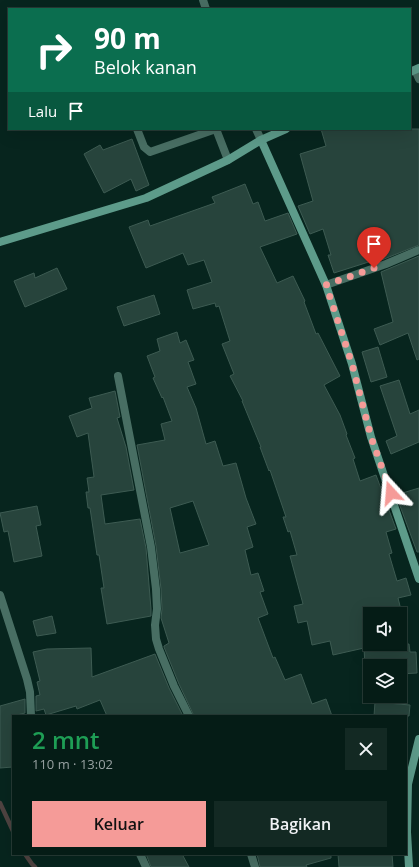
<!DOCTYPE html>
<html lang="id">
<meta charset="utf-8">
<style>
:root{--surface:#051c16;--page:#132923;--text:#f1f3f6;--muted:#97a1a1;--line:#263a35;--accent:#f59b98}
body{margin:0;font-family:"Open Sans",sans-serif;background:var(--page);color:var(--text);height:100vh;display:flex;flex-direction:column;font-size:15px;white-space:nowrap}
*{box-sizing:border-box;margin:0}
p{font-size:13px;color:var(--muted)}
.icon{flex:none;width:22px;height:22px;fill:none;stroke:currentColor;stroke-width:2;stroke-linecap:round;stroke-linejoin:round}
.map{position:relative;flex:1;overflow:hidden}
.details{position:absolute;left:12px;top:715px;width:395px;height:140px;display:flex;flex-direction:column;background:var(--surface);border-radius:0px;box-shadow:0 4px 16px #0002,0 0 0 1px var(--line)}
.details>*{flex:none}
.banner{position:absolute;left:8px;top:8px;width:403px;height:122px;border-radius:0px;box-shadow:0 4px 16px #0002,0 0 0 1px var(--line);background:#0b6e4f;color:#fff;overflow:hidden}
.tools{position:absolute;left:363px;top:607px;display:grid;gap:8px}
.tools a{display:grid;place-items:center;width:44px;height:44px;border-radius:0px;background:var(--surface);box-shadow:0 4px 16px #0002,0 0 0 1px var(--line);font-size:20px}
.pin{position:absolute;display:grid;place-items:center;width:34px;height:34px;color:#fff;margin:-41px -17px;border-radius:50% 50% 50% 0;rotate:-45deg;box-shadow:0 0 4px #0007}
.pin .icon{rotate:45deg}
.me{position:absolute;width:44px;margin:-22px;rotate:341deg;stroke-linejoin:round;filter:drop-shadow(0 0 3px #0008)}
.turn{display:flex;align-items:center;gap:14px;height:84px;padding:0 20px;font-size:18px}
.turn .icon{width:52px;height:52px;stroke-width:2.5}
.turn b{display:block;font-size:28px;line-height:34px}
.then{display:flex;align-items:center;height:38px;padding:0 20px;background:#0003;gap:8px;font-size:15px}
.round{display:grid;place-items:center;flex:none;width:42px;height:42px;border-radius:0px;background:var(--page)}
.summary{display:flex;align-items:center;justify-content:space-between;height:68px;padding:0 20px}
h1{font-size:24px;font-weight:600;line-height:30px;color:#1e9e55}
.button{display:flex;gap:8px;margin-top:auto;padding:8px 20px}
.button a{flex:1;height:46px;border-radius:0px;background:var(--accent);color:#111;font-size:16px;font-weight:600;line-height:46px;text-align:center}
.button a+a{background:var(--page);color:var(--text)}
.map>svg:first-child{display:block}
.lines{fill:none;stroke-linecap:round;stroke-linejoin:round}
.stream{stroke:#4f4341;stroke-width:4.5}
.building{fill:#27443c;stroke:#3d5b52;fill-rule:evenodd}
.lane{stroke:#486e63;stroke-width:8}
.street{stroke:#486e63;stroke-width:8}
.secondary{stroke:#5d9b8a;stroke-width:8}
.route{stroke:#f59b98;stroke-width:7;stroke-dasharray:0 12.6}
</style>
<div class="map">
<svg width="419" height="867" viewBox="0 0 419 867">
<rect width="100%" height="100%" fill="#07251e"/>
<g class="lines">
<g class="stream">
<path d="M0,803L13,831"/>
<path d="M25,854L32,864L35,867"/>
</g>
</g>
<g class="building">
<path d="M321,129H419V245L379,261L378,259L334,273L328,255H331L323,229L310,234L298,206L313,201L300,154L326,146Z"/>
<path d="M132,139L149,185L136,191L131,179L104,193L84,154L100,145L103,150Z"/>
<path d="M245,184L253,204L258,202L265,221L288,213L297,234L260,247L277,283L293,276L305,301L304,302L316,334L318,333L340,376L324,385L340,415L347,434L346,435L355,458L353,459L360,481L376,475L396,529L386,532L392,553L389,554L397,581L406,578L411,595L398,598L402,614H370V644H409L410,652H416L417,673L400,674V666H365L364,648L333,655L330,641L312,645L307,621L298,623L294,606L303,604L290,556L297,555L290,531L288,532L283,517H286L270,470L269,471L260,447H261L242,401H243L230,376L234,374L222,344L230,341L219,306L216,307L215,303L193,309L187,290L212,282L204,260L188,265L183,253L146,268L129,227L148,220L150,226L215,203L212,197Z"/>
<path d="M419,256V359L417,360L408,333L380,345L374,329L393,322L381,272Z"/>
<path d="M57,268L67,289L25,307L14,281L34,273L35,278Z"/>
<path d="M154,295L160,314L124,326L117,307Z"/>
<path d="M177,332L180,343L186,340L194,360L188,362L196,384L187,387L196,408L206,444L215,441L223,466L236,463L246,498L256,524L247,527L253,547L245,550L251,575L258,573L264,591L260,592L268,614L258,618L273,658L275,657L285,680L301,674L312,704L326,699L332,716H194L179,684L164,647V646L169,643L161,618L162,609L161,589L156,546L137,445L165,440L161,424L172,421L163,397L162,398L153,378L155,377L147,356L160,351L157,339ZM193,501L209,545L180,553L170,508Z"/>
<path d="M378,347L387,377L371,382L362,352Z"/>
<path d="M399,380L410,414L419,410V442L391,454L386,441L397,436L380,386Z"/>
<path d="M115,391L120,417L117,418L126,447L134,490L101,495L105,524L140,519L146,548L151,609V616L107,624L101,588H104L99,555H97L90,508H88L86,492H89L87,478L94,477L88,433L77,437L69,416L92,408L89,398Z"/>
<path d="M419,488V552H417L396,495Z"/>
<path d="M37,506L41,525L36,526L42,556L14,562L8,531L4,532L0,513Z"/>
<path d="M52,616L56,633L37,636L33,621Z"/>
<path d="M91,648L92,677L155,654L169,688L183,716H107L100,700L77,709L76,706L46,715L44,709L36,711V696L40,695L37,682L40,681L33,652L47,649Z"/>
<path d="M25,699V713L13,716V767L0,768V706Z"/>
<path d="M375,702L410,705L409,716H374Z"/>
<path d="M146,854H182L189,867H151Z"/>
<path d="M257,854H331V858L306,865L307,867H260Z"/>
<path d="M338,854H392L393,867H339Z"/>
</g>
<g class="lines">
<g class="lane">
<path d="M137,129L144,147L150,152L216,129"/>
<path d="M216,129L228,160"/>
</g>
<g class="street">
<path d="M203,0L206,9"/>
<path d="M415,70L419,79"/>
<path d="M256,129L261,140"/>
<path d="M326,285L386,264L419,250"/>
<path d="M118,376L151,547L156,589L157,609L155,625L156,639L159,649L174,686L189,716"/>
<path d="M0,595L27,679L30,692L31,716"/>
<path d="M140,854L146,867"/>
<path d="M251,854L255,867"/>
</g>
<g class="secondary">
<path d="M410,72L419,68"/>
<path d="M261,140L326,285L352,364L371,437L419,579"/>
<path d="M0,242L146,198L228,160L261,140L286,129"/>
<path d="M409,867L407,832L408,784L419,739"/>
</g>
</g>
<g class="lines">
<path class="route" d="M374,268L326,285L352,364L371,437L391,493"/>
</g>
</svg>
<div class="tools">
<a><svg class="icon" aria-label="sound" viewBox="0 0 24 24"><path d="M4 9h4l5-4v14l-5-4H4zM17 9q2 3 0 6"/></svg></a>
<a><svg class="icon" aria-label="layers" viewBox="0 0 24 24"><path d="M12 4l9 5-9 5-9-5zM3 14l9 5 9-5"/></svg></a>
</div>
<div class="pin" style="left:374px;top:268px;background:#d93025"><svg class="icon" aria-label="arrive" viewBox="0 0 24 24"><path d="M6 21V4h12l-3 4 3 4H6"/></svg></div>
<svg class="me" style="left:391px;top:493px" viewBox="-20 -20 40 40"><path d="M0-17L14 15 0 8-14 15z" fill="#f59b98" stroke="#fff" stroke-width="4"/></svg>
<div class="banner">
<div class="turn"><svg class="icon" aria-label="right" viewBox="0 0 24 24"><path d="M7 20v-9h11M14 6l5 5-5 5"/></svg><div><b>90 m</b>Belok kanan</div></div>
<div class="then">Lalu<svg class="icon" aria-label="arrive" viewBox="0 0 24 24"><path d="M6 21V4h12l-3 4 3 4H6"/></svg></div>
</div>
<section class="details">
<div class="summary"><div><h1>2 mnt</h1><p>110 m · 13:02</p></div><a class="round"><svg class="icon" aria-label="close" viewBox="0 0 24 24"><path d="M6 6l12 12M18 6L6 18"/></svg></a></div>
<div class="button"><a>Keluar</a><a>Bagikan</a></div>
</section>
</div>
